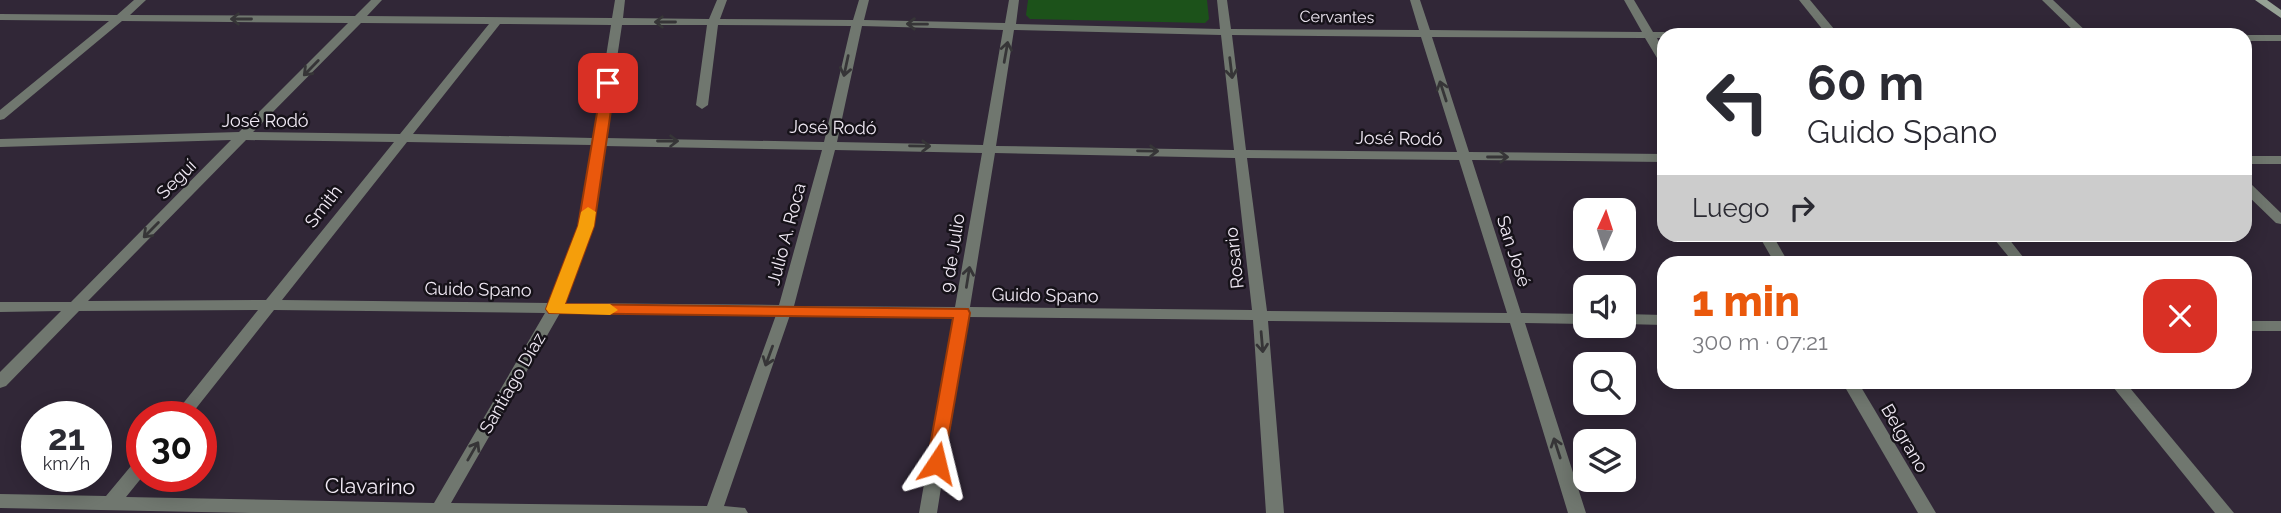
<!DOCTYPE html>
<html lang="es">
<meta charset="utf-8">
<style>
:root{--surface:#fff;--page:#f7f7f7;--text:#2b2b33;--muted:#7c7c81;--accent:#ea580c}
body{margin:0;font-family:Raleway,sans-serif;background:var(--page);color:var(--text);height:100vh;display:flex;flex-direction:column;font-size:26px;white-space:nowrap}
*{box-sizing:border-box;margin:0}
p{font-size:23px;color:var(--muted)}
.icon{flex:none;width:38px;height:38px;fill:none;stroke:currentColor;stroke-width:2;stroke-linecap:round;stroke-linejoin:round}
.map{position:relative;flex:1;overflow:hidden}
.side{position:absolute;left:1657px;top:256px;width:595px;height:133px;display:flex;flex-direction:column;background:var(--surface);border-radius:21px;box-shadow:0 4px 18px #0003}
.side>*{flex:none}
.banner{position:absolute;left:1657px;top:28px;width:595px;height:214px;border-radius:21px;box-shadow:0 4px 18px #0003;background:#fff;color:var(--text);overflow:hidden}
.needle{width:46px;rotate:3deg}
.tools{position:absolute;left:1573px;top:198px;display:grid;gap:14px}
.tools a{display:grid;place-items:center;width:63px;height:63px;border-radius:14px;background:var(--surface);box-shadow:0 4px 18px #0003;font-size:35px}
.speed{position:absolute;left:21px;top:401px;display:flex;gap:14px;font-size:35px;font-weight:700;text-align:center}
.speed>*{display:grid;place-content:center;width:91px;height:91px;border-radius:50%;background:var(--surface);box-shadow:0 4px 18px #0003;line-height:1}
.speed small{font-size:18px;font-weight:400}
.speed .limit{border:10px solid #d22;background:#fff;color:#111}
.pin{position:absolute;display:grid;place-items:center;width:60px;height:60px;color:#fff;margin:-30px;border-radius:14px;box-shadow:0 4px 10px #0006}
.me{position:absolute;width:77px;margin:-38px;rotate:10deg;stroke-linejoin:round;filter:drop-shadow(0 0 5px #0008)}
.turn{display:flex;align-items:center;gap:24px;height:147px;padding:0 35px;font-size:32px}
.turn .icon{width:91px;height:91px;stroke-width:2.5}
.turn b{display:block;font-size:49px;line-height:60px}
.then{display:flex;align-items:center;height:66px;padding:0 35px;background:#0003;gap:14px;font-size:26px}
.round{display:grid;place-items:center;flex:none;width:74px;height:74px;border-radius:21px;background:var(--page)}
.overview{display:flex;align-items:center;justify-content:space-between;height:119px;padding:0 35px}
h1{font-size:42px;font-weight:800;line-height:52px;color:var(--accent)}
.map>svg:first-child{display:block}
.green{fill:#1c521a}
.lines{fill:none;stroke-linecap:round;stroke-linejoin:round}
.street{fill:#70776f;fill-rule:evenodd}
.secondary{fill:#96a295;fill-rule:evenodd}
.oneway{stroke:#363537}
.route{fill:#ea580c;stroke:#983908;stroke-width:2}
.slow{fill:#f59e0b}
.labels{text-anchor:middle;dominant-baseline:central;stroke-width:5;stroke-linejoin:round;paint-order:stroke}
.far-street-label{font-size:16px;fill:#f0e9f4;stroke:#161219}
.street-label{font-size:18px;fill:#f0e9f4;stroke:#161219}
.near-street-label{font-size:21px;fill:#f0e9f4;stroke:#161219}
</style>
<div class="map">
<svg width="2281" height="513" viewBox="0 0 2281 513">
<rect width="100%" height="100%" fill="#312737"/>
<path class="green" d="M1028,0H1207L1209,19L1205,23L1030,19L1026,15Z"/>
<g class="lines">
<g class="street">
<path d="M134,0H146L130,15L355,16L371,0H382L367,16L612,18L615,0H625L623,18L709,19L717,0H727L720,19L853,20L859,0H869L864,20L1005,23L1009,0H1019L1016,24L1220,29L1217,0H1227L1231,29L1419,30L1410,0H1420L1430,30L1642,32L1624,0H1634L1653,32H1664L1670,35H1664V38H1657L1664,52V64L1660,63L1645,38L1432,37L1469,152L1664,154V162L1472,160L1521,313L1586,314V324L1525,323L1586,513H1568L1510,323L1268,321L1284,513H1266L1253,320L968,317L937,513H919L953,317L790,315L724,506L745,508L748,513H251L0,508V494L106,496L136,460L142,459L143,476L126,497L434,503L545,313L274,310L190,416H173L258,310L79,311L6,386L0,388V372L61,311L0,312V302H71L231,140L0,147V139L239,132L348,23L122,21L4,119L0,120V110L109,21L0,20V14L117,15ZM361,23L489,24L400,134L253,132ZM500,24L611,25L593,138L413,134ZM622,25H707L696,105L702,109L708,105L718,25L851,26L824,142L605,138ZM862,26L1003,30L983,145L837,142ZM1014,30L1221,35L1234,150L996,146ZM1232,35L1421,37L1457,152L1246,150ZM246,140L394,142L266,300L88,301ZM407,142L592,145L579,226L550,303L282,300ZM604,146L822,150L779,305L564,303L593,226ZM835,150L982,153L955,307L794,306ZM995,153L1235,158L1252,310L970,307ZM1247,158L1459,160L1507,313L1267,311ZM560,313L776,315L707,506L451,503Z"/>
<path d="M1799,0H1810L1839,35H1827Z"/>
<path d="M2042,0H2053L2090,35H2078Z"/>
<path d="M2244,35H2281V41H2245Z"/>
<rect x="2245" y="156" width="36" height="8"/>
<path d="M2245,182L2250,183L2281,213V224L2276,223L2245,193Z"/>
<path d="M1758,234H1772L1788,262H1774Z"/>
<path d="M1990,234H2005L2027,262H2013Z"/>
<path d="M1624,314L1664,315V325L1624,324Z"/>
<rect x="2245" y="321" width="36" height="10"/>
<path d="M1842,382H1858L1936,513H1918Z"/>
<path d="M2109,382H2125L2234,513H2215Z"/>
</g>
<path class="secondary" d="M2255,0H2267L2281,10V18Z"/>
</g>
<defs><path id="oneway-shaft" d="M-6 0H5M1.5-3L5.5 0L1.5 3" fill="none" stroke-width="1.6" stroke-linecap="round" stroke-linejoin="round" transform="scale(1.75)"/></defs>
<g class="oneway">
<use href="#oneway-shaft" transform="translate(241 19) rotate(180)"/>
<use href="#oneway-shaft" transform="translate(665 22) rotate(-180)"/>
<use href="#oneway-shaft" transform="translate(917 24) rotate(-179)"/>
<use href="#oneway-shaft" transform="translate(1006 52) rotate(-80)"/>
<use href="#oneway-shaft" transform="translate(846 66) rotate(102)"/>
<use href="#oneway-shaft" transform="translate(311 68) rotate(134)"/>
<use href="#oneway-shaft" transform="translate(1231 68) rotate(83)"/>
<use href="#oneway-shaft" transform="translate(1443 91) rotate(-108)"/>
<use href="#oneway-shaft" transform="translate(668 141)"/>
<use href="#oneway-shaft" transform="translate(920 146) rotate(1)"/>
<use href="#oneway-shaft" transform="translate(1148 151) rotate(1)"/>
<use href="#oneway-shaft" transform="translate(1498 157)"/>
<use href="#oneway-shaft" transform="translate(151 230) rotate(135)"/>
<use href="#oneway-shaft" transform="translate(968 277) rotate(-81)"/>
<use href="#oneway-shaft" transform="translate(1262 342) rotate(85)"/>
<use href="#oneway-shaft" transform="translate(769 356) rotate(110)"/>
<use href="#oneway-shaft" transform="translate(1557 448) rotate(-108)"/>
<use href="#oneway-shaft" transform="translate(473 451) rotate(-60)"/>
</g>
<path class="route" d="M608,79L615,83L594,226L565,304L968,309L970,313L943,468L937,470L930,468L927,463L953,318L549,313L546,309L578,226L602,83Z"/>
<path class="slow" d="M588,207L596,212L594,226L565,304H610L618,310L610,315L549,313L546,309L578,226L581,212Z"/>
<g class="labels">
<g class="far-street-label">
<text transform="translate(1337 17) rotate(1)">Cervantes</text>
</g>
<g class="street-label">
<text x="265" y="120">José Rodó</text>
<text transform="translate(833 127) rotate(1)">José Rodó</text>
<text transform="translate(1399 138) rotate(1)">José Rodó</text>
<text transform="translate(176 179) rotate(-45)">Seguí</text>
<text transform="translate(323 206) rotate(-52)">Smith</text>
<text transform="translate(786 234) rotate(-75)">Julio A. Roca</text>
<text transform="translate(1514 251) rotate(72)">San José</text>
<text transform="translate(952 253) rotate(-81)">9 de Julio</text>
<text transform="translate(1234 258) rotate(-96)">Rosario</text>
<text transform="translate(478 289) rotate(1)">Guido Spano</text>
<text transform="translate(1045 295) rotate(1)">Guido Spano</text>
<text transform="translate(512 383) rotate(-60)">Santiago Díaz</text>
<text transform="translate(1905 438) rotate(60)">Belgrano</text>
</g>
<g class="near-street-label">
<text transform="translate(370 486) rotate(1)">Clavarino</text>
</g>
</g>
</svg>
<div class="tools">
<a><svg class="needle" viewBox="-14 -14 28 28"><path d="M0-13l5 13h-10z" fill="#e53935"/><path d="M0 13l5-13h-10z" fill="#7c7c81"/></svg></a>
<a><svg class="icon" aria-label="sound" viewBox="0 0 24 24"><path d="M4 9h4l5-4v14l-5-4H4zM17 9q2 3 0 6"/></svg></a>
<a><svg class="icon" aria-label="search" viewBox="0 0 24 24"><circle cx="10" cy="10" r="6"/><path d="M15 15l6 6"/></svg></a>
<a><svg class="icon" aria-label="layers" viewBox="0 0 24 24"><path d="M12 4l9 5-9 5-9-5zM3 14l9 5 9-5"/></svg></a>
</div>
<div class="speed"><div>21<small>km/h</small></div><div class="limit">30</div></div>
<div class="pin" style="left:608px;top:83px;background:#d93025"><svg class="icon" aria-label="arrive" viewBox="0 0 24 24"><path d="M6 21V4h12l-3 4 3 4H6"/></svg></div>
<svg class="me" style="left:937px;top:463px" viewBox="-20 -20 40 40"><path d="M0-17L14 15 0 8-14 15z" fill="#ea580c" stroke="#fff" stroke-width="4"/></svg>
<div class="banner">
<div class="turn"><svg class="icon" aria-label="left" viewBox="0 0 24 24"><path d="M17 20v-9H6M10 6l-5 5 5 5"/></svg><div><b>60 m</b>Guido Spano</div></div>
<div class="then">Luego<svg class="icon" aria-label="right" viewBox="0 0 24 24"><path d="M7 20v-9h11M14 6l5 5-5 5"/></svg></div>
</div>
<section class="side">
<div class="overview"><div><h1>1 min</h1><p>300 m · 07:21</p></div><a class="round" style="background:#d93025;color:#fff"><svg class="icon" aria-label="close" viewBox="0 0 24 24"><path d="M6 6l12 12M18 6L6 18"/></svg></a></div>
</section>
</div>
